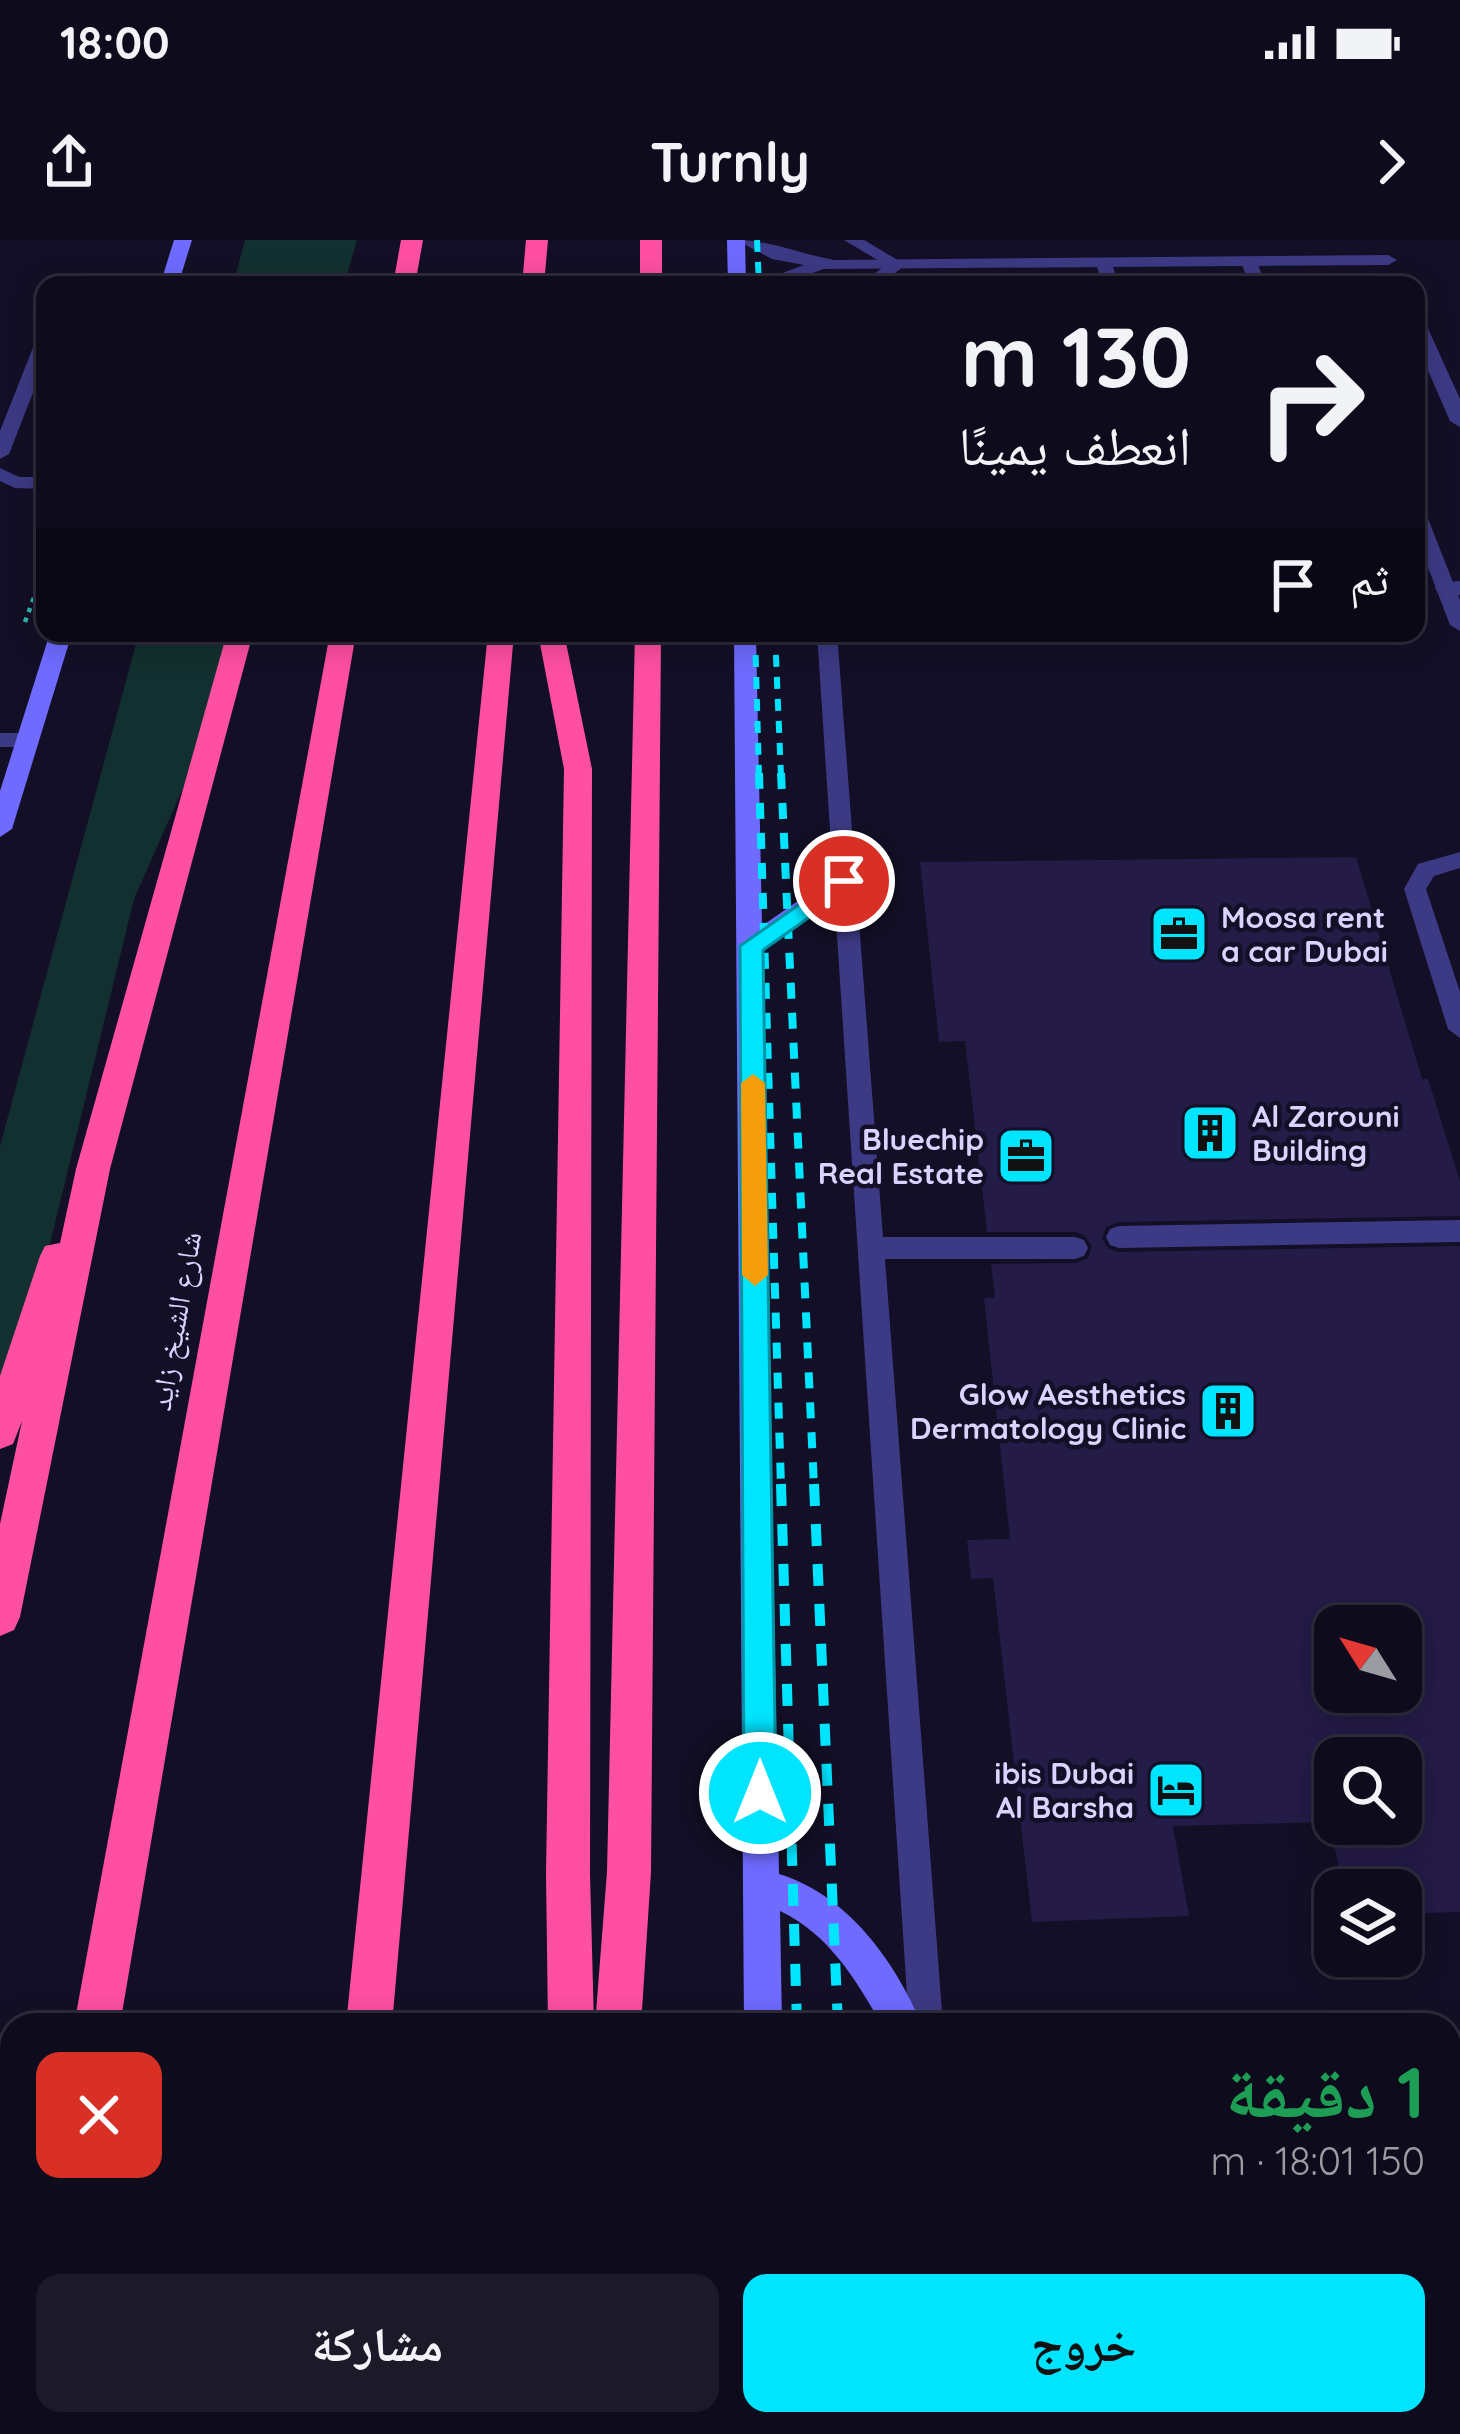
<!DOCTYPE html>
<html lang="ar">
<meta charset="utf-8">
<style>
:root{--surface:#0e0b1c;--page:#1c1929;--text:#f1f3f6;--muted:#9b9ba3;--line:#2e2b3b;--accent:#00e5ff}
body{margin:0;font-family:Quicksand,"Noto Naskh Arabic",sans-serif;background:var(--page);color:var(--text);direction:rtl;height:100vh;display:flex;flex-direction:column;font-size:45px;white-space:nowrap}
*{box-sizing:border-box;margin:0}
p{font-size:39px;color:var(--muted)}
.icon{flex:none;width:66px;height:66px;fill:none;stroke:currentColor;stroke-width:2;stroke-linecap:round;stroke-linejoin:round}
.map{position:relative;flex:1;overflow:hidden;direction:ltr}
.side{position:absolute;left:0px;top:1773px;width:1461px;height:423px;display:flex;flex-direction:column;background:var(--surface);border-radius:36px 36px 0 0;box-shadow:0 6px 30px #0003,0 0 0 3px var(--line);direction:rtl}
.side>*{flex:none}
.guide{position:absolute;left:36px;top:36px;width:1389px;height:366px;border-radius:24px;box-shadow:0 6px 30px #0003,0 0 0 3px var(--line);direction:rtl;background:#0e0b1c;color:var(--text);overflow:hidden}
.needle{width:78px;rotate:307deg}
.buttons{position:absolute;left:1314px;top:1365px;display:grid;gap:24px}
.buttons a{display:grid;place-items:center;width:108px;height:108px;border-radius:24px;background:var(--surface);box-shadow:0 6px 30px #0003,0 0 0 3px var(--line);font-size:60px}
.pin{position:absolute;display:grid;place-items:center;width:102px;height:102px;color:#fff;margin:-51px;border:6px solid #fff;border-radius:50%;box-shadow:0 3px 12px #0007}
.me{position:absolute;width:132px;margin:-66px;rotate:0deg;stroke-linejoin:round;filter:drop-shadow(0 0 9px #0008)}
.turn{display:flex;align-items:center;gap:42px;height:252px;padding:0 36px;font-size:54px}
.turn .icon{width:156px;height:156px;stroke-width:2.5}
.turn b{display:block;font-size:84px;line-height:102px}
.then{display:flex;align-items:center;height:114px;padding:0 36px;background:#0003;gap:24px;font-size:45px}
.round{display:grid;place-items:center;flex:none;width:126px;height:126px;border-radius:24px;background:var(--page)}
.headline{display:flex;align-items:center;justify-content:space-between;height:204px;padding:0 36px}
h1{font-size:72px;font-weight:700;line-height:90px;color:#1e9e55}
.action{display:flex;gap:24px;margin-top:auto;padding:24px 36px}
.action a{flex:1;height:138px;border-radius:24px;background:var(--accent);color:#111;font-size:48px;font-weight:700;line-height:138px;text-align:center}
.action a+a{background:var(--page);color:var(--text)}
.status{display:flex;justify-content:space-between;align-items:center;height:84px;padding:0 60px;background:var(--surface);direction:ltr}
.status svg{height:33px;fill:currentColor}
header{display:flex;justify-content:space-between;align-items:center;height:156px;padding:0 36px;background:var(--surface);font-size:54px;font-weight:700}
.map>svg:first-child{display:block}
.green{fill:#12302f}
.building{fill:#241b47;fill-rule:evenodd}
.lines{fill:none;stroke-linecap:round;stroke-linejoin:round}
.path{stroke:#2fb8b0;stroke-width:4.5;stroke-dasharray:4.5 6;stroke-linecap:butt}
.lane{fill:#3d3a85;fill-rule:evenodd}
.street{fill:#3d3a85;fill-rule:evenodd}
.secondary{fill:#6f6bff;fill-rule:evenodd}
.highway{fill:#ff4fa3;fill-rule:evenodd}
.rail-far2{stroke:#00e5ff;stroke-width:6;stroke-dasharray:12 10;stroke-linecap:butt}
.rail-far1{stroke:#00e5ff;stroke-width:8;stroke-dasharray:16 14;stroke-linecap:butt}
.rail{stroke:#00e5ff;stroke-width:10;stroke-dasharray:22 18;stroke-linecap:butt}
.route{fill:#00e5ff;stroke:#0095a6;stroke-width:3}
.slow{fill:#f59e0b}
.labels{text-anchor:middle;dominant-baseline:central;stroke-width:9;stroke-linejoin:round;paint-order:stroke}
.poi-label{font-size:30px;font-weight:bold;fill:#d9d4ff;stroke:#130f26;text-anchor:end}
.street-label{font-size:30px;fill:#d9d4ff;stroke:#130f26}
</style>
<div class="status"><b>18:00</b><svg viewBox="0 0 49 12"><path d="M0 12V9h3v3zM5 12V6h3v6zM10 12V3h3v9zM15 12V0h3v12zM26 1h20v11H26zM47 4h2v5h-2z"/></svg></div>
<header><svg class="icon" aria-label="forward" viewBox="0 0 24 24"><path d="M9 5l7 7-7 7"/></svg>Turnly<svg class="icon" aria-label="share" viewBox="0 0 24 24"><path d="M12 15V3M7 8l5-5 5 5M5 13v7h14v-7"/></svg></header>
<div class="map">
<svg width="1460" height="2194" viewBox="0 0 1460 2194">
<rect width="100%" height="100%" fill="#130f26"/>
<g class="green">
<path d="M245,0H357L344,45H233Z"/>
<path d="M139,393H235L198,514L134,659L0,1209V906Z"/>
</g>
<path class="building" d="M1356,617L1422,839H1428L1460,941V976L1119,982L1106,987L1102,999L1109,1009L1119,1012L1460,1006V1672L1401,1674V1650H1344L1329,1582L1173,1586L1189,1676L1032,1682L993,1338L971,1339L967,1300L1010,1299L984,1058H995L991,1024L1076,1023L1088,1018L1092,1006L1085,996L1075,992H987L965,801L939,802L920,622ZM1335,1386H1401V1452H1335ZM1335,1518H1401V1584H1335Z"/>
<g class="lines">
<path class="path" d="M25,382L45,327"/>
<g class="lane">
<path d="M844,0H864L906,25L878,45H859L886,25Z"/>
<path d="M1249,16L1257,21L1265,45H1249L1241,21Z"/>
<path d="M1104,19L1112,24L1119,45H1103L1096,24Z"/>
<path d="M45,95V122L9,214L0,219V191L36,100Z"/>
<path d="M0,228L19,237H45V249L15,248L0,241Z"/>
<path d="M1416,265L1425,271L1460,360V391L1450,385L1416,296Z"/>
<path d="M817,393H837L883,997H1075L1084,1000L1088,1008L1084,1016L1075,1019H885L943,1785H909Z"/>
<path d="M0,493H28L39,500L28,507H0Z"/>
<path d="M1460,612V628L1434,636L1426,649L1460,752V798L1448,789L1404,649L1418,624Z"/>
<path d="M1460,980V1002L1119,1008L1110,1005L1106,997L1110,989L1119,986Z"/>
<path d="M936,2184H974L975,2194H937Z"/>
</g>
<g class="street">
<path d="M736,0C769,0 801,14 834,20L1388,15L1397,20L1388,25L824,29L778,45H750L804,25L772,19Z"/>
<path d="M1416,76L1425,82L1460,159V187L1450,181L1416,103Z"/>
<path d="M1460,341V355L1438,353L1435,348L1438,343Z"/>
</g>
<g class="secondary">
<path d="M174,0H192L178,45H160Z"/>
<path d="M727,0H745L746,45H728Z"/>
<path d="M50,393H72L12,589L0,597V551Z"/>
<path d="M734,393H756L762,686L835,635L844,632L856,641L762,712L779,1634C848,1655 895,1721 922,1785H882C856,1740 829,1694 780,1671L782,1785H744Z"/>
<rect x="748" y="2184" width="42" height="10"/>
</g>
<g class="highway">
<path d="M401,0H423L415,45H393Z"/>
<path d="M526,0H548L544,45H522Z"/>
<rect x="640" y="0" width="22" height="45"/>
<path d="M227,393H253L110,929L20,1377L14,1390L0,1396V1284L22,1181L13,1204L0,1209V1136L40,1016L45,1006L60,1003L76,929Z"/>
<path d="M330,393H356L120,1785H74Z"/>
<path d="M488,393H514L392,1785H346Z"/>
<path d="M538,393H564L592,529L590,1634L594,1785H548L546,1634L564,529Z"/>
<path d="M635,393H661L651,1632L641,1785H595L607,1632Z"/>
<path d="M12,2165V2184H51L49,2194H0Z"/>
<path d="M306,2184H356L355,2194H305Z"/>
<rect x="557" y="2184" width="50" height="10"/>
</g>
<g class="rail-far2">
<path d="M757,0L759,45"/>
<path d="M755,393L759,536"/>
<path d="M775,393L781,536"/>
</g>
<g class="rail-far1">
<path d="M759,533L781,1247"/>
<path d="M781,533L814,1247"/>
</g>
<g class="rail">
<path d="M781,1244L797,1785"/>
<path d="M814,1244L838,1785"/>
<path d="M812,2184V2194"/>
<path d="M856,2184L857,2194"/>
</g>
</g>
<path class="route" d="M844,633L852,635V647L763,710L776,1553L771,1564L760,1569L749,1564L744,1553L740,706Z"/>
<path class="slow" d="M753,834L765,843L768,1035L755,1046L742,1035L741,843Z"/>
<defs>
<symbol id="office-square" viewBox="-11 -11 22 22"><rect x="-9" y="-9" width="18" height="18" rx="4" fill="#00e5ff" stroke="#130f26"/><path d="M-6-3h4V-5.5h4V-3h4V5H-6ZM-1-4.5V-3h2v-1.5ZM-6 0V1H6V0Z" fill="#111"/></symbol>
<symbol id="building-square" viewBox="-11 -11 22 22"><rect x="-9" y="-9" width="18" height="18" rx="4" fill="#00e5ff" stroke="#130f26"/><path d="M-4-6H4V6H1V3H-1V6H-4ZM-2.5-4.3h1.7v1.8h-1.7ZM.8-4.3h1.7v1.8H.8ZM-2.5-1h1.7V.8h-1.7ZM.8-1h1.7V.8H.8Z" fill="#111"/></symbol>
<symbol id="hotel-square" viewBox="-11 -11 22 22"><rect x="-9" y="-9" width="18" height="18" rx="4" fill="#00e5ff" stroke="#130f26"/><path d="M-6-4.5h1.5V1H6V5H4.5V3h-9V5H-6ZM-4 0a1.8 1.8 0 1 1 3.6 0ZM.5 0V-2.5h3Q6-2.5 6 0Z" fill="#111"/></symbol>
</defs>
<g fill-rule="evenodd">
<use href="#office-square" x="1146" y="661" width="66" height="66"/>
<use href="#building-square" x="1177" y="860" width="66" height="66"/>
<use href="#office-square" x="993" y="883" width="66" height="66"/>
<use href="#building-square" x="1195" y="1138" width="66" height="66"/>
<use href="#hotel-square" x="1143" y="1517" width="66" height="66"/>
</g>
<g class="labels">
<g class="poi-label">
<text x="1221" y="677" text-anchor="start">Moosa rent<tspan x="1221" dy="34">a car Dubai</tspan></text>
<text x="1252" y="876" text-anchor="start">Al Zarouni<tspan x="1252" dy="34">Building</tspan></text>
<text x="984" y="899">Bluechip<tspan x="984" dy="34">Real Estate</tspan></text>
<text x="1186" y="1154">Glow Aesthetics<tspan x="1186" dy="34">Dermatology Clinic</tspan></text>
<text x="1134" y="1533">ibis Dubai<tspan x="1134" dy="34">Al Barsha</tspan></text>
</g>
<g class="street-label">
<text transform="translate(175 1081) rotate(-80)">شارع الشيخ زايد</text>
</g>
</g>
</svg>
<div class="buttons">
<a><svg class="needle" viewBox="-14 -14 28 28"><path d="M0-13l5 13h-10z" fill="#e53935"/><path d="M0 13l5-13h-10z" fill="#9b9ba3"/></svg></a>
<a><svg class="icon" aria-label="search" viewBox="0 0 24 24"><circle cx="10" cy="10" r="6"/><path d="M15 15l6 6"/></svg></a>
<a><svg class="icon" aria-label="layers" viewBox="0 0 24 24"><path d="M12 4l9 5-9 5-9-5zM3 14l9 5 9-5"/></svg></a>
</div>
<div class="pin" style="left:844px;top:641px;background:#d93025"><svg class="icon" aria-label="arrive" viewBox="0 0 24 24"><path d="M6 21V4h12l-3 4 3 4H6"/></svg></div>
<svg class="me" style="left:760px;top:1553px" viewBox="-20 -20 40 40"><circle r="17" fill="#00e5ff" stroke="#fff" stroke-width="3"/><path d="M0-11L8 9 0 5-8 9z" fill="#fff"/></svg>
<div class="guide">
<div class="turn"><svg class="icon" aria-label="right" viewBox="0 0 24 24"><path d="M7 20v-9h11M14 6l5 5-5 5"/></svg><div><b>130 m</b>انعطف يمينًا</div></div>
<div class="then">ثم<svg class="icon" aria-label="arrive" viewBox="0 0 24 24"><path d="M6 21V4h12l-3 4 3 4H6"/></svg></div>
</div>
<section class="side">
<div class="headline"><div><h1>1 دقيقة</h1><p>150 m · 18:01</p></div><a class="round" style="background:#d93025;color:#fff"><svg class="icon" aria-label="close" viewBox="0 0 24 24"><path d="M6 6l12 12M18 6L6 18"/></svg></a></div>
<div class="action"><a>خروج</a><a>مشاركة</a></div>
</section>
</div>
